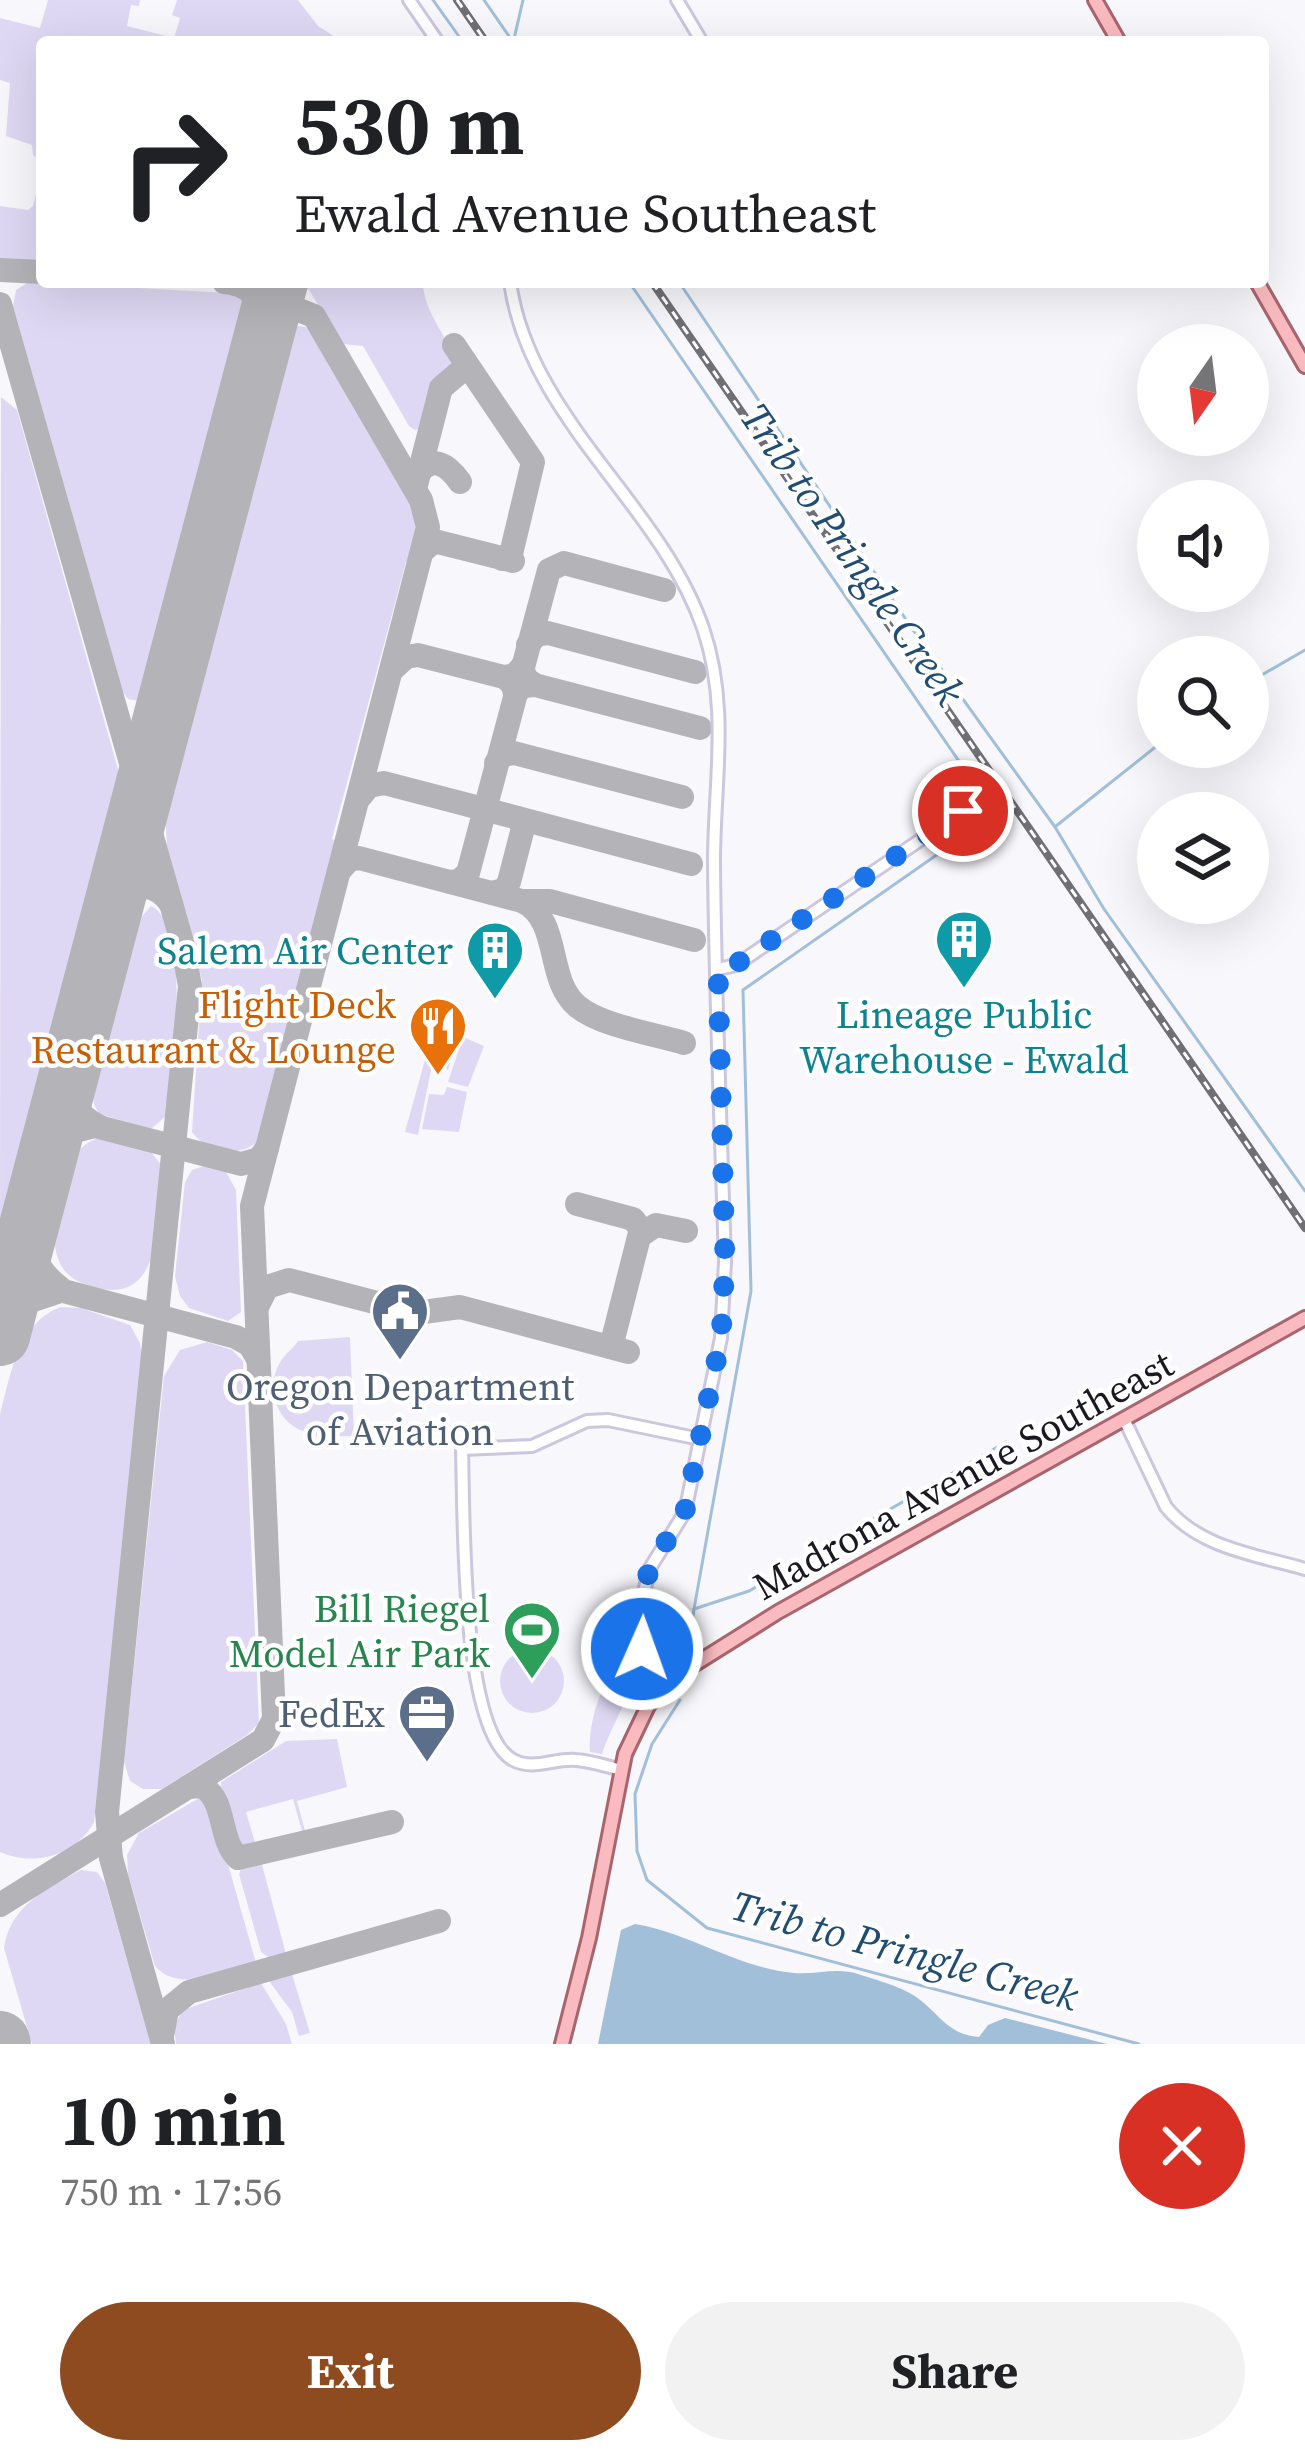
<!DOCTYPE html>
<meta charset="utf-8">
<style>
:root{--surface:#fff;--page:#f2f2f2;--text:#202124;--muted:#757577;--accent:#8f4b20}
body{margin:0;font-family:"Source Serif 4",serif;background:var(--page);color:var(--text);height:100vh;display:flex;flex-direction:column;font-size:45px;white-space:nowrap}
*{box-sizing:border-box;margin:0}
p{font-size:39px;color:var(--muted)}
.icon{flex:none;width:66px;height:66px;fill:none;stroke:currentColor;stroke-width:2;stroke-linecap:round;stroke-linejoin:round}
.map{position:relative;height:2044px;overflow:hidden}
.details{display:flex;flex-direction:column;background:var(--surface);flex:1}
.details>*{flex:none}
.hud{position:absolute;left:36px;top:36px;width:1233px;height:252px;border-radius:12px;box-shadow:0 12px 48px #0002;background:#fff;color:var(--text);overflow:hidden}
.needle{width:78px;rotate:194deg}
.fabs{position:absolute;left:1137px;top:324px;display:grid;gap:24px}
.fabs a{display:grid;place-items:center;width:132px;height:132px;border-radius:50%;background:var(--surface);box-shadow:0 12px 48px #0002;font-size:60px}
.pin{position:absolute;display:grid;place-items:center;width:102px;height:102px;color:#fff;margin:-51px;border:6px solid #fff;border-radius:50%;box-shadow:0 3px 12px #0007}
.me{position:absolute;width:132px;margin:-66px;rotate:2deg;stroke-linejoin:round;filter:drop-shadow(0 0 9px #0008)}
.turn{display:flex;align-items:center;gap:42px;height:252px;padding:0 60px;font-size:54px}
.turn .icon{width:156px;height:156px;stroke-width:2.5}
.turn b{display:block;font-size:84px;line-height:102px}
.round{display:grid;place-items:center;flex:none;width:126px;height:126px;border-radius:63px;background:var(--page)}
.overview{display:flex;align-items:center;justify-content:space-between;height:204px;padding:0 60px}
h1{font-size:72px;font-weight:700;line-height:90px}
.primary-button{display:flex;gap:24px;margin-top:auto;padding:24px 60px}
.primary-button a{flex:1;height:138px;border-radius:72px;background:var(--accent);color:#fff;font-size:48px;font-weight:700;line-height:138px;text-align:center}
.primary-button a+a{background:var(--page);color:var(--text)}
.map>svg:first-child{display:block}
.green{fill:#dfd8f4}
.water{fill:#a2bfda}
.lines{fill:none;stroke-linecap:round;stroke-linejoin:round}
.stream{stroke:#a2bfda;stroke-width:3}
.taxiway{stroke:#b4b3b8;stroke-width:24}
.runway{stroke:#b4b3b8;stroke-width:60}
.minor-casing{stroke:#ccc6de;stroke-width:16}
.major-casing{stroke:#a9656d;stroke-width:18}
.minor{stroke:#fff;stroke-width:10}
.major{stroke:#fabbc0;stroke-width:12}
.rail-casing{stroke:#706f75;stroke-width:8}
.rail{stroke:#fff;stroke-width:3;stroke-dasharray:9;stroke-linecap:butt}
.route{stroke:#1a73e8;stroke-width:21;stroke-dasharray:0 37.8}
.labels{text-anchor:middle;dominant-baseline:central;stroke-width:9;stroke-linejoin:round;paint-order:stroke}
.culture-label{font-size:39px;fill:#0d838f;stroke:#fff;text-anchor:end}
.food-label{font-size:39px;fill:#c56008;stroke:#fff;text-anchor:end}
.service-label{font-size:39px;fill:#4e5e75;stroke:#fff}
.street-label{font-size:39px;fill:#1a1820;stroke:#fff}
.leisure-label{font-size:39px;fill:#27864d;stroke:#fff;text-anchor:end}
.water-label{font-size:42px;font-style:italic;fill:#224d73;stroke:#fff}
</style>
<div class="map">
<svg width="1305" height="2044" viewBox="0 0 1305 2044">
<rect width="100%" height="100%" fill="#f8f7fc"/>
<g class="green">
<path d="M48,0H140L139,6L131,5L127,26L174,38L180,18L172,15L177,0H298L318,26L343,42H42V163L33,155L32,145L6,136L10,83L0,80V18L40,28Z"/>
<path d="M42,170V263L0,260V206L28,210L33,206Z"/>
<path d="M29,282L228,293L243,299L247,308L149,693L139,701L128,699L123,692L13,306L16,290Z"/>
<path d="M279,282H423C423,312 448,336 457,364L437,385L423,428L415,430L409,426L363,346L343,344L309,290Z"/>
<path d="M298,326L306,327L313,334L410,501L418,521L411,562H406L332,839L337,841L257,1142C238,1159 205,1151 192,1132L202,980L167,846L164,792L284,338Z"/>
<path d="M1,397L17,410L121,780V798L13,1206L0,1224Z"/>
<path d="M151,906C193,926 172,1075 167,1115L151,1129L99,1114L94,1104L90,1073L128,932Z"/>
<path d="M463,1037L484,1046L468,1087L448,1082Z"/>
<path d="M426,1056L450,1063L448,1070L438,1061L432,1065L418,1135L405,1132Z"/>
<path d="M447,1087L467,1092L459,1132L422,1129L429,1094L444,1095Z"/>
<path d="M100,1138L151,1152L162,1166C160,1206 165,1301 102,1289C87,1286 71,1281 62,1267C42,1234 58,1146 100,1138Z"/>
<path d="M204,1166L226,1172L236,1190L241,1312L228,1321L189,1308L180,1296L175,1276L185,1182L192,1170Z"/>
<path d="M61,1307L81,1308L130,1325L140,1343L142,1360L94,1822C76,1856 34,1867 0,1852V1415C10,1377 18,1322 61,1307Z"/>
<path d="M350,1337L354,1436L305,1437V1432C278,1423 265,1391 279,1364C284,1354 294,1348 298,1341Z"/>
<path d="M207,1342L232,1350L243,1361L259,1723L247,1735L162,1789H143L130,1781L124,1762L164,1376L180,1350Z"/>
<circle cx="532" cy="1681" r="32"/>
<path d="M622,1660L631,1665C633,1697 612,1723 602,1754L590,1752C588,1723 601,1681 622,1660Z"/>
<path d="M337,1739L347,1787L297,1801L306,1834L303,1835L293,1799L246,1812L257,1849L237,1850L221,1797V1782L286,1741Z"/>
<path d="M201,1797L211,1804L256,1963C225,1971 179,1994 155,1966L128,1874L127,1855L139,1833Z"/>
<path d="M261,1861L286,1954L271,1959L261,1952L239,1874L243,1865Z"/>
<path d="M81,1870L97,1872L105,1883L151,2044H32L4,1948C10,1906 46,1889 81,1870Z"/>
<path d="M292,1974L310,2033L299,2036L292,2012L269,1981Z"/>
<path d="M261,1983L286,2024L292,2044H176L174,2026L183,2010Z"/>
</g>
<path class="water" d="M635,1924C690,1933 738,1968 794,1973C815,1975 837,1967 858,1974C876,1980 904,1987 919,1999C940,2015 949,2035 979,2037L988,2025L1005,2018L1107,2044H598L621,1930Z"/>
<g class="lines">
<g class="stream">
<path d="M433,0L463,42"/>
<path d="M484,0L513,42"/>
<path d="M514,39L523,0"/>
<path d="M629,282L985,799L983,818L971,831L743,990L751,1291L694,1609"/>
<path d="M679,282L911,627L1055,827L1104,909L1305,1191"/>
<path d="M1248,683L1305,650"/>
<path d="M1056,826L1158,745"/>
<path d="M691,1630L694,1609L749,1591L1006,1442"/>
<path d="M680,1700L652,1744L635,1794L637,1851L647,1880L707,1928L1139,2044"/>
</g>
<g class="taxiway">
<path d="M0,270L42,272"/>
<path d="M0,304L182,942L190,986L107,1812L111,1858L163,2044"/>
<path d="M454,345L533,462L511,554L502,559"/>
<path d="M417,476C431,453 448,465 460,482"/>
<path d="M415,489L441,388L461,371L472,372"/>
<path d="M425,549L434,541L513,561"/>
<path d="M528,645L536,635L548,633L695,672"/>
<path d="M393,669L406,657L418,655L515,680"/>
<path d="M535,685L526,679L522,667L515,675L505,677L513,685L515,694L523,686L535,685L700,728"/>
<path d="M496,763L503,755L514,753L682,797"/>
<path d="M360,797L369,786L384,783L518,818L523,828L509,882L504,890L492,893"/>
<path d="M518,818L691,864"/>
<path d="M341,869L349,860L359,858L522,901H550L694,940"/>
<path d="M450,882L459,881L468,873L549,570L564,563L664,590"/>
<path d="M522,901C562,920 545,979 577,1006C600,1026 655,1034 684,1043"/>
<path d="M111,914C124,886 151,875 171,904"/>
<path d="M70,1069C68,1097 74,1115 100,1127"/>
<path d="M47,1159L64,1134L95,1126L241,1164L259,1159L267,1148"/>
<path d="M577,1204L633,1219L641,1229L611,1347"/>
<path d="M33,1212C30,1244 31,1266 59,1287"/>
<path d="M641,1235L656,1225L686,1231"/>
<path d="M0,1257L17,1243L29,1220"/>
<path d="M0,1274L236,1337L250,1345L258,1359"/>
<path d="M257,1307L267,1287L289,1280L416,1313L460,1307L628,1352"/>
<path d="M0,1336L24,1303L57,1292"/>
<path d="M188,1787L202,1786C227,1801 218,1839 238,1858L392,1822"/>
<path d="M0,1905L263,1740L274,1719L252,1206L428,527L421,500L314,316L291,307L268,321C259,298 250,284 224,282"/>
<path d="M162,2036L167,2010L189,1992L439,1921"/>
</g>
<g class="runway">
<path d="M0,1336L278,282"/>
<path d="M0,2041L1,2044"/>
</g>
<defs>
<g id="minor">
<path d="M409,0L438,42"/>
<path d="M677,0L702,42"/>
<path d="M510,282C529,419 660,503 703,628C730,707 714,782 714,862C715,995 721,1129 725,1262L721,1338L685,1512L650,1568L644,1592L651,1633L682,1670"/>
<path d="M718,969L736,965L963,811"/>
<path d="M1124,1419L1166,1507C1199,1548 1257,1555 1305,1569"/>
<path d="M638,1612L648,1706"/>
<path d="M621,1770C606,1766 591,1761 576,1760C554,1758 534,1771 513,1760C460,1731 464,1509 462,1449L532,1446L587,1421L608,1420L700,1439"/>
</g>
<g id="major">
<path d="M1095,0L1119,42"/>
<path d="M1257,282L1305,366"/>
<path d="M562,2044L589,1938L625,1754L648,1706L668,1681L778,1612L1305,1318"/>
</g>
</defs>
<use href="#minor" class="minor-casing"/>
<use href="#major" class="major-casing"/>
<use href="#minor" class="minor"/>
<use href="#major" class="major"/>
<defs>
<g id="rail">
<path d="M457,0L486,42"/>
<path d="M652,282L1305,1228"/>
</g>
</defs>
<use href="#rail" class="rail-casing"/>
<use href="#rail" class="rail"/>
</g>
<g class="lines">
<path class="route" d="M642,1649L640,1600L650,1568L685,1511L721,1338L725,1262L718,969L736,964L963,811"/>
</g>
<defs>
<symbol id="building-pin" viewBox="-11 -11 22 30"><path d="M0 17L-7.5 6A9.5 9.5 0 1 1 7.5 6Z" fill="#0f9aa8" stroke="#fff"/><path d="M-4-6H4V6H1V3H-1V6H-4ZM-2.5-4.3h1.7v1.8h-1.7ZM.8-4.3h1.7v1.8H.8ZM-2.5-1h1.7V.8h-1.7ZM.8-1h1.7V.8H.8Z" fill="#fff"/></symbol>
<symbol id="restaurant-pin" viewBox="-11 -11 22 30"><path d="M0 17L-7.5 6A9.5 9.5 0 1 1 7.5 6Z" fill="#e8710a" stroke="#fff"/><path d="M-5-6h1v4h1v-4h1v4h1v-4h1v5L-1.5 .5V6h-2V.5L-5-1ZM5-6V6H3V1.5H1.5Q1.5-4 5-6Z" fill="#fff"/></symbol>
<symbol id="civic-pin" viewBox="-11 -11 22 30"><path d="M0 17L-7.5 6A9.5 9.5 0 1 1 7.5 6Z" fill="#5c6f8a" stroke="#fff"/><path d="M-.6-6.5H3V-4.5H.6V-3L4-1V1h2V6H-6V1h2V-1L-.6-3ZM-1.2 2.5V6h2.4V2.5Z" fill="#fff"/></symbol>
<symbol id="stadium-pin" viewBox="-11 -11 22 30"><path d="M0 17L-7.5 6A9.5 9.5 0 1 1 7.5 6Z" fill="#2e9e5b" stroke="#fff"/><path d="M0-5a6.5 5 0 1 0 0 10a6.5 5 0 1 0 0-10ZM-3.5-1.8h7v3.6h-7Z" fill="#fff"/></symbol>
<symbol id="office-pin" viewBox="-11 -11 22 30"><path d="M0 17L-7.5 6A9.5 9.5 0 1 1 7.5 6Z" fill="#5c6f8a" stroke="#fff"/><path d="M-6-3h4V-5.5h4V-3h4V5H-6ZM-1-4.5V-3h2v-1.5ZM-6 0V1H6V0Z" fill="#fff"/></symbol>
</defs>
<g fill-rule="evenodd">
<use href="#building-pin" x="931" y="906" width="66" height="90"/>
<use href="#building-pin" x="462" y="917" width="66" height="90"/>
<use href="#restaurant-pin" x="405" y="993" width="66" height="90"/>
<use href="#civic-pin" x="367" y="1278" width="66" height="90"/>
<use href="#stadium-pin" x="499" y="1597" width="66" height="90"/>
<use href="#office-pin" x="394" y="1680" width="66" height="90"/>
</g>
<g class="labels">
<g class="culture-label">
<text x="453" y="950">Salem Air Center</text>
<text x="964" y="1014" text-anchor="middle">Lineage Public<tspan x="964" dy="45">Warehouse - Ewald</tspan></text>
</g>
<g class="food-label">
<text x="396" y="1004">Flight Deck<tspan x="396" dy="45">Restaurant &amp; Lounge</tspan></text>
</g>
<g class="service-label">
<text x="400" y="1386">Oregon Department<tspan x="400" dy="45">of Aviation</tspan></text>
<text x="385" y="1713" text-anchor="end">FedEx</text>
</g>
<g class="street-label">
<text transform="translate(963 1475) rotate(-29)">Madrona Avenue Southeast</text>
</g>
<g class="leisure-label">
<text x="490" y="1608">Bill Riegel<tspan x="490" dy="45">Model Air Park</tspan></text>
</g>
<g class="water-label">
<text transform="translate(853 554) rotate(55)">Trib to Pringle Creek</text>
<text transform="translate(905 1950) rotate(15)">Trib to Pringle Creek</text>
</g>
</g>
</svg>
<div class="fabs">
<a><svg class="needle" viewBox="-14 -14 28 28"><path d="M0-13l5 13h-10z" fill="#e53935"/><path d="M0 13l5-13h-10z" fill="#757577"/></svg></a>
<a><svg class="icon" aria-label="sound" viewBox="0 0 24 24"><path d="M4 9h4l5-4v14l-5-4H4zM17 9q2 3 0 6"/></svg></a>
<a><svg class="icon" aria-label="search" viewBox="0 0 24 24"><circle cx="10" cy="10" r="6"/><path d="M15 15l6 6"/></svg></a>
<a><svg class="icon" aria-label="layers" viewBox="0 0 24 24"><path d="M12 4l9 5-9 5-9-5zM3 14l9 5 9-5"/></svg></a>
</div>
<div class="pin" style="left:963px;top:811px;background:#d93025"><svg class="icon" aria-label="arrive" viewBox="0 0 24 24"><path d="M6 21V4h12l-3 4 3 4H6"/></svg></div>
<svg class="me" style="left:642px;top:1649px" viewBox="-20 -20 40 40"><circle r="17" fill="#1a73e8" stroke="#fff" stroke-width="3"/><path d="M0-11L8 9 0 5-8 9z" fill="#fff"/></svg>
<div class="hud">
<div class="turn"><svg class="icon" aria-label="right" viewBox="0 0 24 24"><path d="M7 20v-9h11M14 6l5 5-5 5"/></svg><div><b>530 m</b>Ewald Avenue Southeast</div></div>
</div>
</div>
<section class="details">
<div class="overview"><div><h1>10 min</h1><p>750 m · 17:56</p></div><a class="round" style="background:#d93025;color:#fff"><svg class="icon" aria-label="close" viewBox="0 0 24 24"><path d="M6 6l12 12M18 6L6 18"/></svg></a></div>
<div class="primary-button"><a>Exit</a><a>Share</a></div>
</section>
